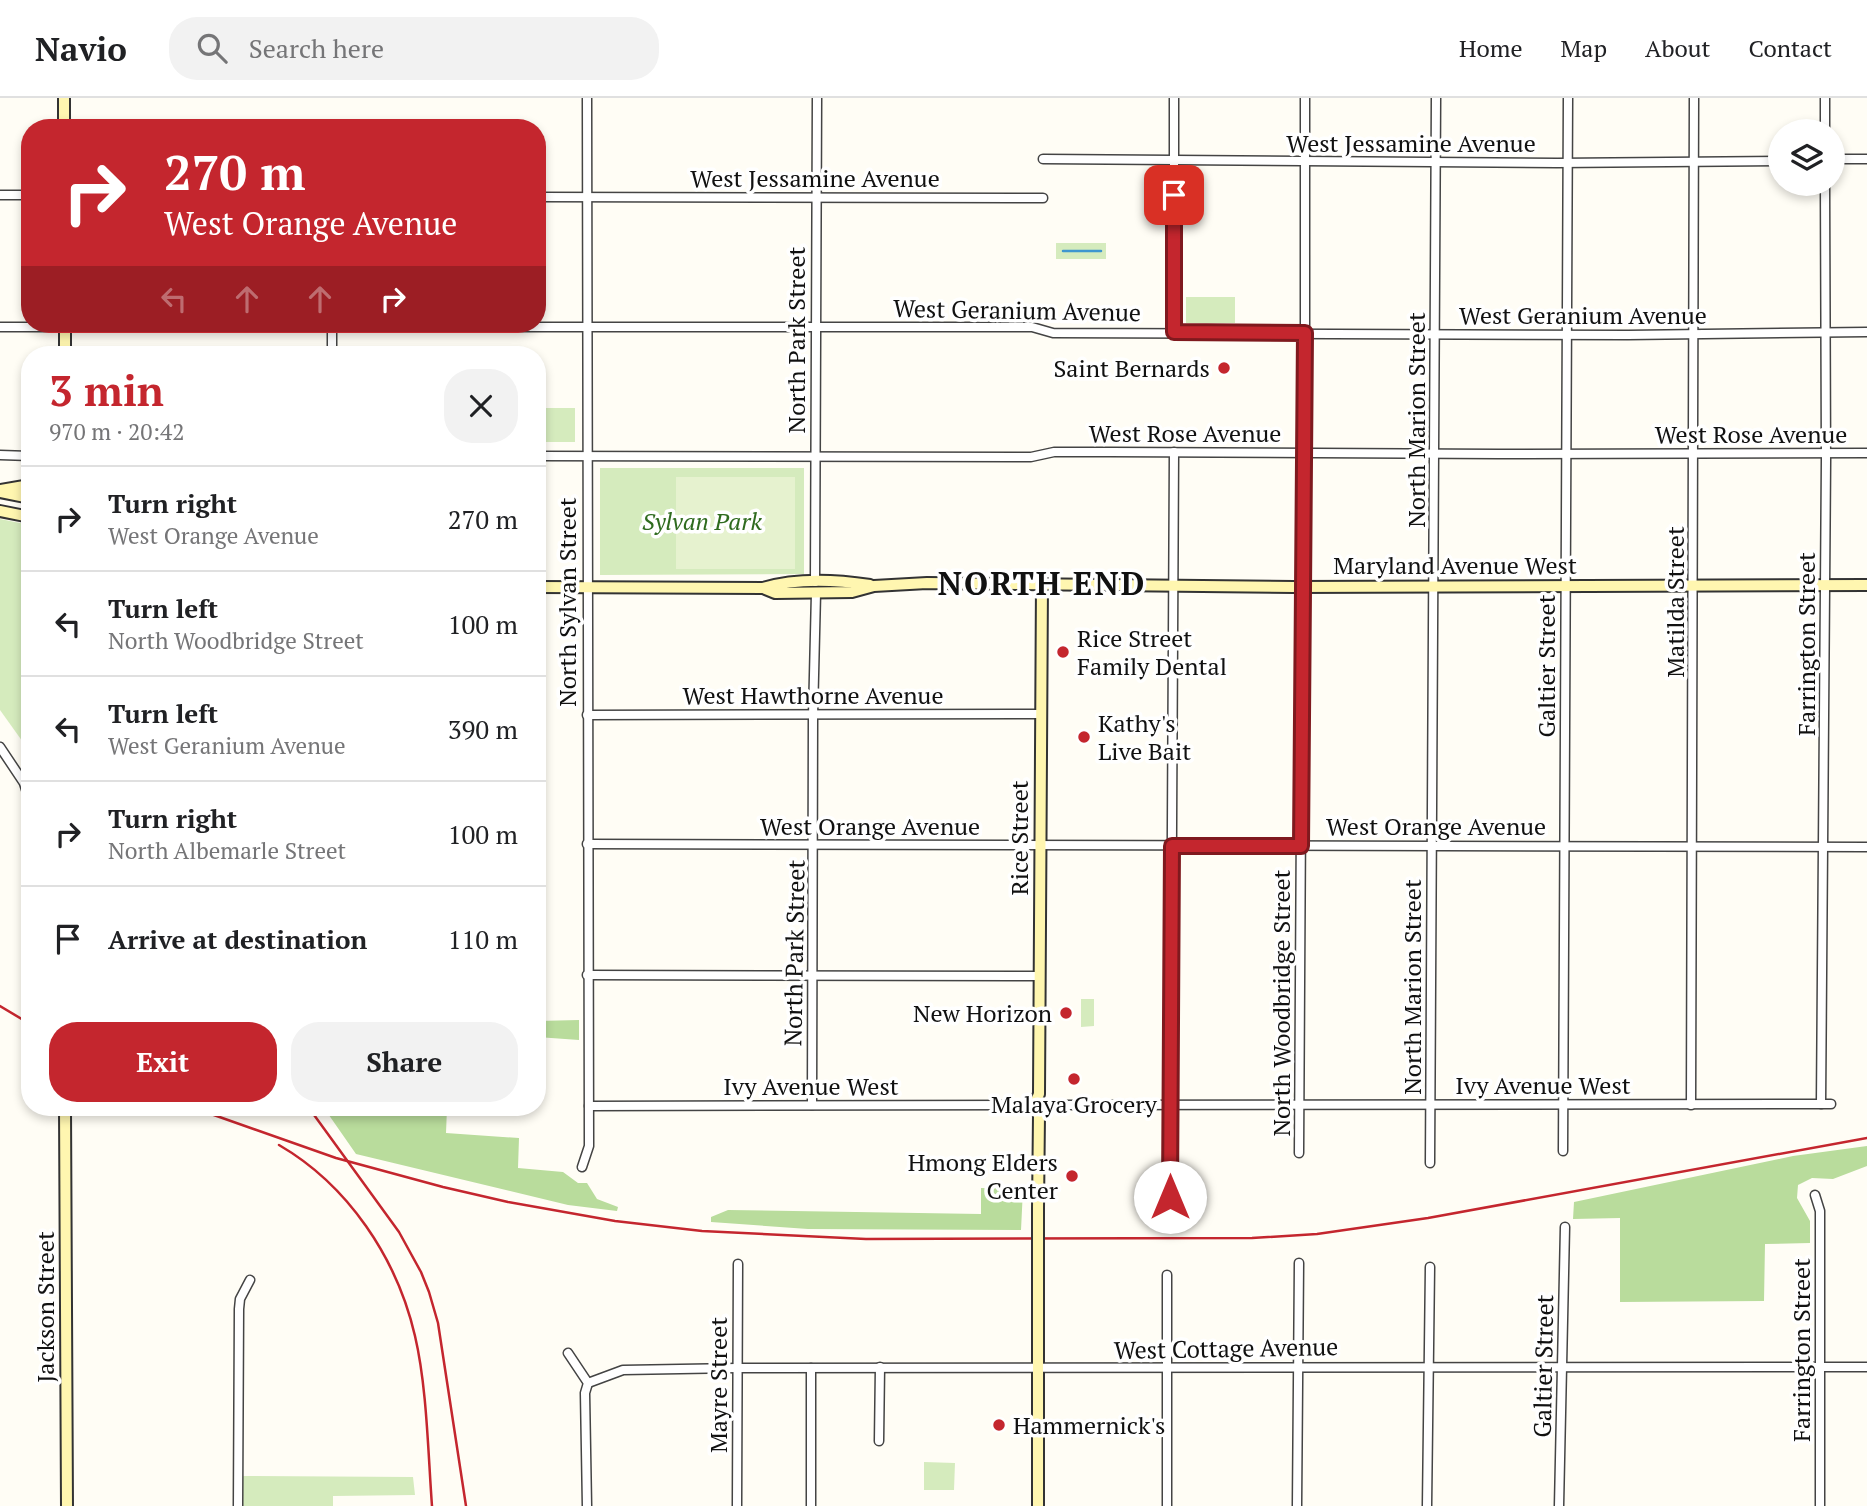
<!DOCTYPE html>
<meta charset="utf-8">
<style>
:root{--surface:#fff;--page:#f2f2f2;--text:#202124;--muted:#757577;--line:#e0e0e0;--accent:#c4262e}
body{margin:0;font-family:"PT Serif",serif;background:var(--page);color:var(--text);height:100vh;display:flex;flex-direction:column;font-size:26px;white-space:nowrap}
*{box-sizing:border-box;margin:0}
p{font-size:23px;color:var(--muted)}
.icon{flex:none;width:38px;height:38px;fill:none;stroke:currentColor;stroke-width:2;stroke-linecap:round;stroke-linejoin:round}
.map{position:relative;flex:1;overflow:hidden}
.side{position:absolute;left:21px;top:248px;width:525px;height:770px;display:flex;flex-direction:column;background:var(--surface);border-radius:28px;box-shadow:0 4px 10px #0003}
.side>*{flex:none}
.top-card{position:absolute;left:21px;top:21px;width:525px;height:214px;border-radius:28px;box-shadow:0 4px 10px #0003;background:#c4262e;color:#fff;overflow:hidden}
.tools{position:absolute;left:1768px;top:21px;display:grid;gap:14px}
.tools a{display:grid;place-items:center;width:77px;height:77px;border-radius:50%;background:var(--surface);box-shadow:0 4px 10px #0003;font-size:35px}
.pin{position:absolute;display:grid;place-items:center;width:60px;height:60px;color:#fff;margin:-30px;border-radius:14px;box-shadow:0 4px 10px #0006}
.me{position:absolute;width:77px;margin:-38px;rotate:0deg;stroke-linejoin:round;filter:drop-shadow(0 0 5px #0008)}
.turn{display:flex;align-items:center;gap:24px;height:147px;padding:0 28px;font-size:32px}
.turn .icon{width:91px;height:91px;stroke-width:2.5}
.turn b{display:block;font-size:49px;line-height:60px}
.lanes{display:flex;align-items:center;height:66px;padding:0 28px;background:#0003;justify-content:center;gap:35px;direction:ltr}
.lanes .off{opacity:.35}
.round{display:grid;place-items:center;flex:none;width:74px;height:74px;border-radius:28px;background:var(--page)}
.head{display:flex;align-items:center;justify-content:space-between;height:119px;padding:0 28px}
h1{font-size:42px;font-weight:700;line-height:52px;color:var(--accent)}
.action{display:flex;gap:14px;margin-top:auto;padding:14px 28px}
.action a{flex:1;height:80px;border-radius:28px;background:var(--accent);color:#fff;font-size:28px;font-weight:700;line-height:80px;text-align:center}
.action a+a{background:var(--page);color:var(--text)}
ul{padding:0;list-style:none}
li{display:flex;align-items:center;gap:21px;height:105px;padding:0 28px;border-top:2px solid var(--line)}
li div{flex:1}
li b{display:block;font-size:26px}
li em{font-style:normal}
header{display:flex;align-items:center;gap:42px;box-sizing:border-box;height:98px;padding:0 35px;background:var(--surface);border-bottom:2px solid var(--line)}
header strong{font-size:33px}
nav{display:flex;gap:38px;margin-inline-start:auto;font-size:24px}
.search{width:490px;height:63px;background:var(--page);display:flex;align-items:center;gap:18px;box-sizing:border-box;padding:0 24px;border-radius:28px;color:var(--muted);font-size:26px}
.map>svg:first-child{display:block}
.green{fill:#d5ebbd}
.forest{fill:#b9dc9c}
.pitch{fill:#e6f2cf}
.lines{fill:none;stroke-linecap:round;stroke-linejoin:round}
.stream{stroke:#3f96cf;stroke-width:2.5}
.street-casing{stroke:#444;stroke-width:11}
.secondary-casing{stroke:#333;stroke-width:14}
.street{stroke:#fff;stroke-width:8}
.secondary{stroke:#fff6b0;stroke-width:10}
.rail{stroke:#c4262e;stroke-width:2.5}
.secondary-bridge-casing{stroke:#333;stroke-width:14;stroke-linecap:butt}
.secondary-bridge{stroke:#fff6b0;stroke-width:10}
.route-casing{stroke:#7f191e;stroke-width:18}
.route{stroke:#c4262e;stroke-width:12}
.poi-dot{fill:#c4262e;stroke:#fff;stroke-width:2.5}
.labels{text-anchor:middle;dominant-baseline:central;stroke-width:7;stroke-linejoin:round;paint-order:stroke}
.street-label{font-size:24px;fill:#111;stroke:#fff}
.poi-label{font-size:24px;fill:#111;stroke:#fff;text-anchor:end}
.park-label{font-size:24px;font-style:italic;fill:#2f6b1f;stroke:#fff}
.district-label{font-size:32px;font-weight:bold;letter-spacing:2px;fill:#111;stroke:#fff}
</style>
<header>
<strong>Navio</strong>
<div class="search"><svg class="icon" aria-label="search" viewBox="0 0 24 24"><circle cx="10" cy="10" r="6"/><path d="M15 15l6 6"/></svg>Search here</div>
<nav><a>Home</a><a>Map</a><a>About</a><a>Contact</a></nav>
</header>
<div class="map">
<svg width="1867" height="1408" viewBox="0 0 1867 1408">
<rect width="100%" height="100%" fill="#fffdf5"/>
<g class="green">
<rect x="1056" y="145" width="50" height="16"/>
<rect x="1186" y="199" width="49" height="26"/>
<rect x="541" y="310" width="34" height="34"/>
<path d="M600,370H804V476L600,477Z"/>
<path d="M0,421L30,427V654L0,612Z"/>
<path d="M1081,901H1094V928L1081,929Z"/>
<path d="M924,1364L955,1365L954,1392H924Z"/>
<path d="M238,1378L413,1379L415,1397L333,1398V1408H238Z"/>
</g>
<g class="forest">
<path d="M579,922V942L537,939V923Z"/>
<path d="M324,1010H447L446,1035L519,1040L518,1070L563,1074L578,1085H587L597,1101L618,1109L617,1113L568,1107L356,1056Z"/>
<path d="M1867,1048V1068L1833,1081L1812,1080L1798,1087L1797,1100L1810,1123V1145L1765,1146L1764,1203L1620,1204V1120L1573,1121L1574,1104L1793,1058Z"/>
<path d="M981,1090L1023,1091L1021,1132L808,1131L711,1124V1119L728,1112L981,1116Z"/>
</g>
<rect class="pitch" x="676" y="379" width="119" height="92"/>
<g class="lines">
<path class="stream" d="M1063,153H1101"/>
<defs>
<g id="street">
<path d="M1825,0V33"/>
<path d="M1043,61L1557,65L1780,63"/>
<path d="M1832,61H1867"/>
<path d="M0,97H30"/>
<path d="M537,99L1043,100"/>
<path d="M0,229H1032L1053,235L1628,237L1867,234"/>
<path d="M1174,234V0"/>
<path d="M332,257V226"/>
<path d="M0,357L30,358"/>
<path d="M537,358L1031,359L1054,354H1110L1498,356L1867,355"/>
<path d="M815,484L817,0"/>
<path d="M587,617L1040,616"/>
<path d="M0,649L24,685L30,704"/>
<path d="M587,746L1867,749"/>
<path d="M587,877L1039,878"/>
<path d="M1821,1006L1826,362L1825,86"/>
<path d="M812,1007L813,618L816,495"/>
<path d="M1045,1007L1831,1006"/>
<path d="M1691,1007L1694,0"/>
<path d="M589,1008L1034,1007"/>
<path d="M1563,1053L1568,0"/>
<path d="M1299,1055L1302,551L1305,355V0"/>
<path d="M1430,1065L1436,0"/>
<path d="M582,1069L589,1048L587,0"/>
<path d="M1815,1097L1820,1113V1408"/>
<path d="M1170,1099L1174,354"/>
<path d="M568,1255L588,1285L585,1295L587,1408"/>
<path d="M588,1285L623,1272L737,1270L1867,1269"/>
<path d="M879,1343L880,1269"/>
<path d="M238,1408L239,1211L240,1201L250,1182"/>
<path d="M737,1408L738,1166"/>
<path d="M811,1408V1270"/>
<path d="M1167,1408V1177"/>
<path d="M1297,1408L1299,1165"/>
<path d="M1427,1408L1430,1169"/>
<path d="M1559,1408L1565,1129"/>
</g>
<g id="secondary">
<path d="M64,0V30"/>
<path d="M65,226V257"/>
<path d="M0,392L30,387"/>
<path d="M0,394L30,400"/>
<path d="M0,413L30,419"/>
<path d="M537,489L763,490C796,480 837,482 870,487"/>
<path d="M763,490L775,495L852,494L874,488L927,485L1294,489L1867,487"/>
<path d="M65,1010L67,1408"/>
<path d="M1038,1110L1039,1017L1034,1007L1039,996L1042,485"/>
<path d="M1038,1167V1408"/>
</g>
</defs>
<use href="#street" class="street-casing"/>
<use href="#secondary" class="secondary-casing"/>
<use href="#street" class="street"/>
<use href="#secondary" class="secondary"/>
<g class="rail">
<path d="M0,908L30,926"/>
<path d="M194,1010L336,1060L443,1089L508,1104L615,1123L702,1133L866,1141L1252,1140L1317,1136L1428,1120L1867,1040"/>
<path d="M309,1010L399,1134L421,1174L429,1194L438,1225L466,1408"/>
<path d="M279,1047C348,1087 397,1160 415,1238C427,1289 428,1355 432,1408"/>
</g>
<defs>
<path id="secondary-bridge" d="M1038,1167V1110"/>
</defs>
<use href="#secondary-bridge" class="secondary-bridge-casing"/>
<use href="#secondary-bridge" class="secondary-bridge"/>
</g>
<g class="lines">
<defs>
<path id="route" d="M1170,1099L1172,748H1301L1305,235L1174,234V97"/>
</defs>
<use href="#route" class="route-casing"/>
<use href="#route" class="route"/>
</g>
<g class="poi-dot">
<circle cx="1224" cy="270" r="7"/>
<circle cx="1063" cy="554" r="7"/>
<circle cx="1084" cy="639" r="7"/>
<circle cx="1066" cy="915" r="7"/>
<circle cx="1074" cy="981" r="7"/>
<circle cx="1072" cy="1078" r="7"/>
<circle cx="999" cy="1327" r="7"/>
</g>
<g class="labels">
<g class="street-label">
<text x="1411" y="45">West Jessamine Avenue</text>
<text x="815" y="80">West Jessamine Avenue</text>
<text transform="translate(1017 212) rotate(1)">West Geranium Avenue</text>
<text x="1583" y="217">West Geranium Avenue</text>
<text transform="translate(796 242) rotate(-90)">North Park Street</text>
<text transform="translate(1416 322) rotate(-90)">North Marion Street</text>
<text x="1185" y="335">West Rose Avenue</text>
<text x="1751" y="336">West Rose Avenue</text>
<text x="1455" y="467">Maryland Avenue West</text>
<text transform="translate(567 504) rotate(-90)">North Sylvan Street</text>
<text transform="translate(1675 504) rotate(-90)">Matilda Street</text>
<text transform="translate(1806 546) rotate(-90)">Farrington Street</text>
<text transform="translate(1546 568) rotate(-90)">Galtier Street</text>
<text x="813" y="597">West Hawthorne Avenue</text>
<text x="870" y="728">West Orange Avenue</text>
<text x="1436" y="728">West Orange Avenue</text>
<text transform="translate(1019 740) rotate(-90)">Rice Street</text>
<text transform="translate(794 855) rotate(-89)">North Park Street</text>
<text transform="translate(1412 889) rotate(-90)">North Marion Street</text>
<text transform="translate(1281 905) rotate(-90)">North Woodbridge Street</text>
<text x="1543" y="987">Ivy Avenue West</text>
<text x="811" y="988">Ivy Avenue West</text>
<text transform="translate(45 1209) rotate(-90)">Jackson Street</text>
<text transform="translate(1226 1250) rotate(-1)">West Cottage Avenue</text>
<text transform="translate(1801 1252) rotate(-90)">Farrington Street</text>
<text transform="translate(1543 1268) rotate(-89)">Galtier Street</text>
<text transform="translate(718 1287) rotate(-90)">Mayre Street</text>
</g>
<g class="poi-label">
<text x="1210" y="270">Saint Bernards</text>
<text x="1077" y="540" text-anchor="start">Rice Street<tspan x="1077" dy="28">Family Dental</tspan></text>
<text x="1098" y="625" text-anchor="start">Kathy's<tspan x="1098" dy="28">Live Bait</tspan></text>
<text x="1052" y="915">New Horizon</text>
<text x="1074" y="1006" text-anchor="middle">Malaya Grocery</text>
<text x="1058" y="1064">Hmong Elders<tspan x="1058" dy="28">Center</tspan></text>
<text x="1013" y="1327" text-anchor="start">Hammernick's</text>
</g>
<g class="park-label">
<text x="702" y="423">Sylvan Park</text>
</g>
<g class="district-label">
<text x="1042" y="485">NORTH END</text>
</g>
</g>
</svg>
<div class="tools">
<a><svg class="icon" aria-label="layers" viewBox="0 0 24 24"><path d="M12 4l9 5-9 5-9-5zM3 14l9 5 9-5"/></svg></a>
</div>
<div class="pin" style="left:1174px;top:97px;background:#d93025"><svg class="icon" aria-label="arrive" viewBox="0 0 24 24"><path d="M6 21V4h12l-3 4 3 4H6"/></svg></div>
<svg class="me" style="left:1170px;top:1099px" viewBox="-20 -20 40 40"><circle r="19" fill="#fff"/><path d="M0-13L10 11 0 6-10 11z" fill="#c4262e"/></svg>
<div class="top-card">
<div class="turn"><svg class="icon" aria-label="right" viewBox="0 0 24 24"><path d="M7 20v-9h11M14 6l5 5-5 5"/></svg><div><b>270 m</b>West Orange Avenue</div></div>
<div class="lanes"><svg class="icon off" aria-label="left" viewBox="0 0 24 24"><path d="M17 20v-9H6M10 6l-5 5 5 5"/></svg><svg class="icon off" aria-label="ahead" viewBox="0 0 24 24"><path d="M12 20V5M6 11l6-6 6 6"/></svg><svg class="icon off" aria-label="ahead" viewBox="0 0 24 24"><path d="M12 20V5M6 11l6-6 6 6"/></svg><svg class="icon" aria-label="right" viewBox="0 0 24 24"><path d="M7 20v-9h11M14 6l5 5-5 5"/></svg></div>
</div>
<section class="side">
<div class="head"><div><h1>3 min</h1><p>970 m · 20:42</p></div><a class="round"><svg class="icon" aria-label="close" viewBox="0 0 24 24"><path d="M6 6l12 12M18 6L6 18"/></svg></a></div>
<ul>
<li><svg class="icon" aria-label="right" viewBox="0 0 24 24"><path d="M7 20v-9h11M14 6l5 5-5 5"/></svg><div><b>Turn right</b><p>West Orange Avenue</p></div><em>270 m</em></li>
<li><svg class="icon" aria-label="left" viewBox="0 0 24 24"><path d="M17 20v-9H6M10 6l-5 5 5 5"/></svg><div><b>Turn left</b><p>North Woodbridge Street</p></div><em>100 m</em></li>
<li><svg class="icon" aria-label="left" viewBox="0 0 24 24"><path d="M17 20v-9H6M10 6l-5 5 5 5"/></svg><div><b>Turn left</b><p>West Geranium Avenue</p></div><em>390 m</em></li>
<li><svg class="icon" aria-label="right" viewBox="0 0 24 24"><path d="M7 20v-9h11M14 6l5 5-5 5"/></svg><div><b>Turn right</b><p>North Albemarle Street</p></div><em>100 m</em></li>
<li><svg class="icon" aria-label="arrive" viewBox="0 0 24 24"><path d="M6 21V4h12l-3 4 3 4H6"/></svg><div><b>Arrive at destination</b></div><em>110 m</em></li>
</ul>
<div class="action"><a>Exit</a><a>Share</a></div>
</section>
</div>
